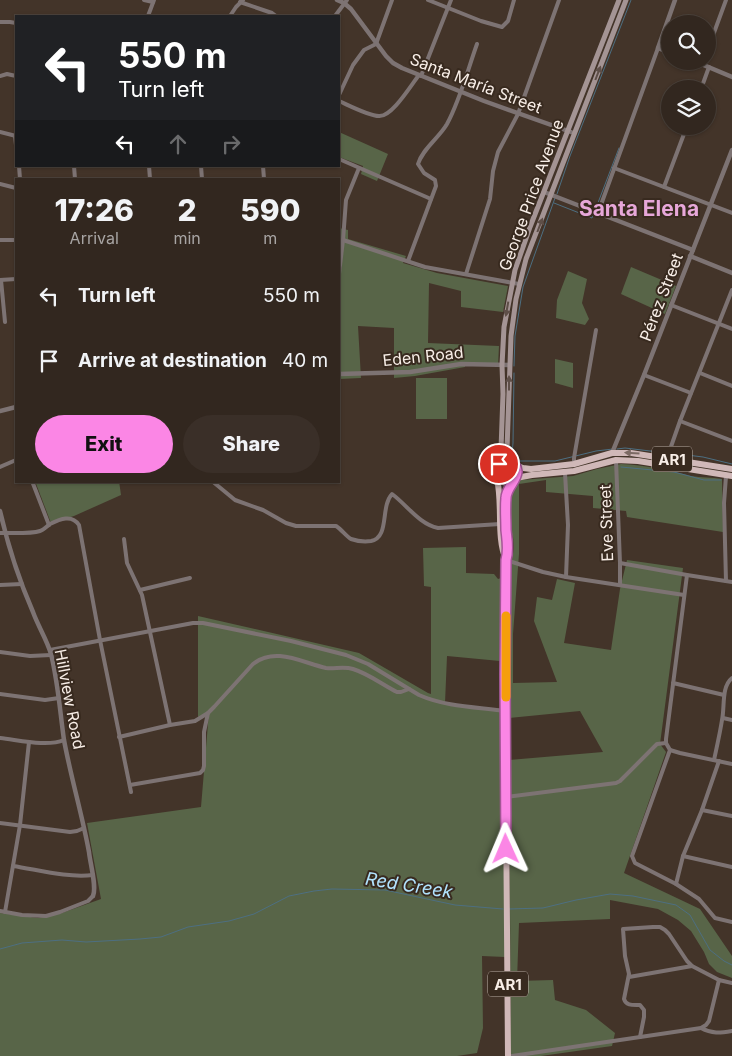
<!DOCTYPE html>
<meta charset="utf-8">
<style>
:root{--surface:#32271f;--page:#3a2f28;--text:#f1f3f6;--muted:#a8a5a4;--line:#4d443d;--accent:#fb86e5}
body{margin:0;font-family:Inter,sans-serif;background:var(--page);color:var(--text);height:100vh;display:flex;flex-direction:column;font-size:19px;white-space:nowrap}
*{box-sizing:border-box;margin:0}
p{font-size:16px;color:var(--muted)}
.icon{flex:none;width:28px;height:28px;fill:none;stroke:currentColor;stroke-width:2;stroke-linecap:round;stroke-linejoin:round}
.map{position:relative;flex:1;overflow:hidden}
.sheet{position:absolute;left:15px;top:178px;width:325px;height:305px;display:flex;flex-direction:column;background:var(--surface);border-radius:0px;box-shadow:0 1px 4px #0004,0 0 0 1px var(--line)}
.sheet>*{flex:none}
.hud{position:absolute;left:15px;top:15px;width:325px;height:152px;border-radius:0px;box-shadow:0 1px 4px #0004,0 0 0 1px var(--line);background:#202124;color:#fff;overflow:hidden}
.controls{position:absolute;left:661px;top:15px;display:grid;gap:10px}
.controls a{display:grid;place-items:center;width:55px;height:55px;border-radius:50%;background:var(--surface);box-shadow:0 1px 4px #0004,0 0 0 1px var(--line);font-size:25px}
.pin{position:absolute;display:grid;place-items:center;width:42px;height:42px;color:#fff;margin:-21px;border:2px solid #fff;border-radius:50%;box-shadow:0 1px 5px #0007}
.me{position:absolute;width:55px;margin:-28px;rotate:359deg;stroke-linejoin:round;filter:drop-shadow(0 0 4px #0008)}
.turn{display:flex;align-items:center;gap:18px;height:105px;padding:0 20px;font-size:22px}
.turn .icon{width:65px;height:65px;stroke-width:2.5}
.turn b{display:block;font-size:35px;line-height:42px}
.lanes{display:flex;align-items:center;height:48px;padding:0 20px;background:#0003;justify-content:center;gap:25px;direction:ltr}
.lanes .off{opacity:.35}
.eta{display:flex;justify-content:space-evenly;align-items:center;height:85px;text-align:center}
.eta b{font-size:30px;font-weight:800;line-height:35px}
.cta{display:flex;gap:10px;margin-top:auto;padding:10px 20px}
.cta a{flex:1;height:58px;border-radius:30px;background:var(--accent);color:#111;font-size:20px;font-weight:800;line-height:58px;text-align:center}
.cta a+a{background:var(--page);color:var(--text)}
ul{padding:0;list-style:none}
li{display:flex;align-items:center;gap:15px;height:65px;padding:0 20px}
li div{flex:1}
li b{display:block;font-size:19px}
li em{font-style:normal}
.map>svg:first-child{display:block}
.green{fill:#586548}
.lines{fill:none;stroke-linecap:round;stroke-linejoin:round}
.stream{stroke:#4d6f82;stroke-width:1}
.minor{stroke:#7d7373;stroke-width:4}
.tertiary{stroke:#7d7373;stroke-width:4.5}
.secondary{stroke:#a49494;stroke-width:5}
.trunk{stroke:#d0b8b8;stroke-width:6}
.oneway{fill:#5e4f48}
.oneway2{fill:#7c6a64}
.route-casing{stroke:#a35795;stroke-width:12}
.route{stroke:#fb86e5;stroke-width:9}
.slow{stroke:#f59e0b;stroke-width:9}
.labels{text-anchor:middle;dominant-baseline:central;stroke-width:4;stroke-linejoin:round;paint-order:stroke}
.shield{fill:#382a1f;stroke:#beb3ab;stroke-width:1}
.shield-label{font-size:15px;font-weight:bold;fill:#f8eee7}
.street-label{font-size:16px;fill:#f8eee7;stroke:#382a1f}
.water-label{font-size:18px;font-style:italic;fill:#b1e2fd;stroke:#382a1f}
.district-label{font-size:21px;font-weight:bold;fill:#e7a7d9;stroke:#382a1f}
</style>
<div class="map">
<svg width="732" height="1056" viewBox="0 0 732 1056">
<rect width="100%" height="100%" fill="#433429"/>
<g class="green">
<path d="M339,132L388,154L377,181L361,174L363,166L339,157Z"/>
<path d="M339,228L348,230V239L406,256L403,263L437,273L508,286L503,312L461,307V291L429,283L428,343L499,346L498,366L465,364V367L415,376L394,378V328L358,326L361,378L339,379V279L342,266H339Z"/>
<path d="M631,267L676,286L665,314L621,294Z"/>
<path d="M568,271L587,279L582,303L589,319L585,325L556,318L557,300Z"/>
<path d="M555,359L573,363V388L555,383Z"/>
<rect x="416" y="378" width="31" height="41"/>
<path d="M621,464C645,465 668,470 691,476C701,478 712,477 722,479L723,532L627,517L626,511L593,508V496L546,492V480L519,484V554L513,634V683L557,682L534,621L537,597L552,600L557,579L575,583L564,643L611,650L620,589L627,560L683,568L660,744L666,752L624,873L700,909L732,956V978L717,972L709,964L704,952L691,931L678,920L658,909L610,900V919L519,923L517,981L553,980L555,1000L586,1010L615,1033L612,1046L541,1056H511L509,760L603,752L580,711L509,718V577L514,548L513,537L510,530L508,513L509,497L513,487L521,480L573,476L597,469Z"/>
<path d="M35,481H119L121,495L74,516L51,523Z"/>
<path d="M466,547V573L494,574L498,579L501,578L502,586L500,661L447,656L445,703L502,710L505,957L482,956L483,1028L477,1053L457,1056H0V913L38,918L62,913L101,899L87,823L201,807L209,712L198,717V616L359,653L428,693L431,694V587L424,586L423,548Z"/>
</g>
<g class="lines">
<g class="stream">
<path d="M557,194L570,156L631,0"/>
<path d="M554,203L592,218L593,215"/>
<path d="M596,208L619,148"/>
<path d="M514,366L515,336L523,287L555,198"/>
<path d="M514,373L513,443L512,454L518,461H555L596,451L613,449"/>
<path d="M617,449L625,448L667,453"/>
<path d="M671,453L703,457L732,464"/>
<path d="M621,467L674,472L704,480H721"/>
<path d="M509,909L543,908L576,900L610,894L633,896L676,905L690,915L710,950L724,961L732,965"/>
<path d="M0,949L22,943L62,940L86,942L140,939L161,937L188,927L229,921L254,914L289,896L314,891L332,889L385,890L455,905L503,909"/>
</g>
<g class="minor">
<path d="M144,0L153,2"/>
<path d="M428,0L481,21L502,27L508,21L514,0"/>
<path d="M240,2L272,13L276,16"/>
<path d="M148,16L154,0"/>
<path d="M230,16L236,7L243,0"/>
<path d="M335,16L347,0"/>
<path d="M0,22H10L16,23"/>
<path d="M708,49L726,0"/>
<path d="M0,76L7,74L16,76"/>
<path d="M421,76L451,0"/>
<path d="M701,89L709,67"/>
<path d="M339,95L353,65L364,50L376,44L392,0"/>
<path d="M339,101C348,105 369,116 379,116C392,117 411,85 419,75"/>
<path d="M0,132L16,136"/>
<path d="M15,136L16,145"/>
<path d="M339,159L431,199"/>
<path d="M19,166L20,179"/>
<path d="M74,166L75,179"/>
<path d="M149,166L150,179"/>
<path d="M201,166L202,179"/>
<path d="M263,166L264,179"/>
<path d="M614,168L732,213"/>
<path d="M0,184L16,188"/>
<path d="M664,187L687,126"/>
<path d="M598,213L658,48"/>
<path d="M0,240H16"/>
<path d="M343,240L425,267L519,284"/>
<path d="M408,261L436,186L435,180L424,173L418,164C423,148 439,138 447,124C460,100 468,69 477,44"/>
<path d="M339,274L343,240L346,200L359,168"/>
<path d="M466,274L490,199L493,171L498,152L518,114L559,0"/>
<path d="M0,280L16,279"/>
<path d="M1,280L5,322"/>
<path d="M671,305L732,329"/>
<path d="M700,373L732,386"/>
<path d="M644,375L691,393"/>
<path d="M680,421L732,441"/>
<path d="M667,458L680,421L732,290"/>
<path d="M616,460L620,563V585"/>
<path d="M574,464V458L596,330"/>
<path d="M0,467L16,460"/>
<path d="M565,473L568,525L566,577"/>
<path d="M32,481L49,525"/>
<path d="M212,481L235,500L263,510L286,523L296,526H336C342,530 346,536 351,539C357,541 364,542 371,541C390,537 380,507 392,494C407,505 419,524 438,528L500,524"/>
<path d="M0,533C10,533 31,534 40,531C44,530 47,526 50,524C60,519 72,514 79,525L100,640L131,792"/>
<path d="M124,539L127,563L142,595L170,725"/>
<path d="M506,560L543,572L566,577L684,595"/>
<path d="M620,563L687,575L732,582"/>
<path d="M687,575L666,739V743L670,750L632,856L635,863L676,884L699,899L715,918L732,922"/>
<path d="M726,581L724,503L726,476"/>
<path d="M0,585L22,584"/>
<path d="M140,590L190,578"/>
<path d="M50,650L193,623H203L291,641L346,655L368,664L419,695C446,707 477,707 506,711"/>
<path d="M0,652L30,656L51,655"/>
<path d="M673,683L724,695"/>
<path d="M0,694L45,700L59,698"/>
<path d="M723,718L732,720"/>
<path d="M119,737L170,725L195,721L208,713L214,707L253,664C275,646 303,663 326,668C335,669 344,666 353,669C369,674 383,685 397,692H401L409,689"/>
<path d="M0,738C19,740 47,747 64,740"/>
<path d="M670,750L680,753L732,764"/>
<path d="M714,760C717,746 720,733 722,720C725,707 721,687 732,678"/>
<path d="M130,785L200,773L203,770L204,766V732L208,713"/>
<path d="M506,797L616,783L620,781L657,744L666,743"/>
<path d="M702,810L732,816"/>
<path d="M0,823L70,832L77,831L84,828"/>
<path d="M683,856L732,867"/>
<path d="M13,866C39,870 67,878 93,875"/>
<path d="M676,884L683,856L702,810L719,761"/>
<path d="M0,911L22,915L46,916L60,912L88,901L93,896"/>
<path d="M5,912L20,825L29,742"/>
<path d="M629,977L692,966"/>
<path d="M701,1028C712,1034 720,1033 732,1031"/>
<path d="M640,1037L644,1017V1010L640,1005C633,1005 626,1006 624,999L629,974L625,956L623,929L653,927H660L665,930L669,934L687,961L692,966L719,980"/>
<path d="M512,1056L701,1028L706,1025L709,1021L719,980L732,983"/>
</g>
<g class="tertiary">
<path d="M337,0L344,3L351,9L386,56L393,63L402,68L484,101L571,132"/>
<path d="M670,53L658,48L675,0"/>
<path d="M694,61L732,77"/>
<path d="M544,192L693,250"/>
<path d="M690,256L732,273"/>
<path d="M339,374L410,372L461,364L509,365"/>
<path d="M0,411L16,407"/>
<path d="M612,453L644,375L732,150"/>
<path d="M0,511C8,546 19,580 33,612C38,626 47,640 51,654C58,682 60,712 64,740C71,778 82,814 89,852C90,863 97,887 93,896"/>
</g>
<g class="secondary">
<path d="M512,463L508,456L507,449L511,336L516,299L526,259L626,0"/>
<path d="M497,466L501,449L503,394L502,365L504,327L515,270L530,227L619,0"/>
</g>
<g class="trunk">
<path d="M515,465L523,468L531,469L574,464L612,453H631L732,469"/>
<path d="M516,478L532,475L574,471L616,460L638,461L732,476"/>
<path d="M497,479C503,504 496,537 506,560"/>
<path d="M508,1056L505,674L506,560C509,550 507,540 506,530C506,519 505,509 506,499C506,488 518,479 517,471C516,462 506,459 499,464C488,472 500,488 513,481"/>
</g>
</g>
<defs><path id="oneway-solid" d="M-6-.8H1V-3.2L6.5 0L1 3.2V.8H-6Z" transform="scale(1.25)"/></defs>
<g class="oneway">
<use href="#oneway-solid" transform="translate(598 73) rotate(-69)"/>
<use href="#oneway-solid" transform="translate(540 225) rotate(-69)"/>
<use href="#oneway-solid" transform="translate(507 309) rotate(100)"/>
<use href="#oneway-solid" transform="translate(509 383) rotate(-90)"/>
</g>
<use class="oneway2" href="#oneway-solid" transform="translate(632 453) rotate(-176)"/>
<g class="lines">
<defs>
<path id="route" d="M499,464C506,460 516,461 517,471C518,479 506,488 506,498C505,509 506,519 506,530C507,540 509,550 506,560L505,674L506,849"/>
</defs>
<use href="#route" class="route-casing"/>
<use href="#route" class="route"/>
<path class="slow" d="M506,697V616"/>
</g>
<g class="labels">
<g class="shield">
<rect x="652" y="446.5" width="40" height="25" rx="4"/>
<rect x="488" y="971.5" width="40" height="25" rx="4"/>
</g>
<g class="shield-label">
<text x="672" y="459">AR1</text>
<text x="508" y="984">AR1</text>
</g>
<g class="street-label">
<text transform="translate(476 83) rotate(21)">Santa María Street</text>
<text transform="translate(531 195) rotate(-70)">George Price Avenue</text>
<text transform="translate(661 297) rotate(-69)">Pérez Street</text>
<text transform="translate(423 356) rotate(-6)">Eden Road</text>
<text transform="translate(606 523) rotate(-92)">Eve Street</text>
<text transform="translate(70 699) rotate(79)">Hillview Road</text>
</g>
<g class="water-label">
<text transform="translate(409 885) rotate(9)">Red Creek</text>
</g>
<g class="district-label">
<text x="639" y="208">Santa Elena</text>
</g>
</g>
</svg>
<div class="controls">
<a><svg class="icon" aria-label="search" viewBox="0 0 24 24"><circle cx="10" cy="10" r="6"/><path d="M15 15l6 6"/></svg></a>
<a><svg class="icon" aria-label="layers" viewBox="0 0 24 24"><path d="M12 4l9 5-9 5-9-5zM3 14l9 5 9-5"/></svg></a>
</div>
<div class="pin" style="left:499px;top:464px;background:#d93025"><svg class="icon" aria-label="arrive" viewBox="0 0 24 24"><path d="M6 21V4h12l-3 4 3 4H6"/></svg></div>
<svg class="me" style="left:506px;top:849px" viewBox="-20 -20 40 40"><path d="M0-17L14 15 0 8-14 15z" fill="#fb86e5" stroke="#fff" stroke-width="4"/></svg>
<div class="hud">
<div class="turn"><svg class="icon" aria-label="left" viewBox="0 0 24 24"><path d="M17 20v-9H6M10 6l-5 5 5 5"/></svg><div><b>550 m</b>Turn left</div></div>
<div class="lanes"><svg class="icon" aria-label="left" viewBox="0 0 24 24"><path d="M17 20v-9H6M10 6l-5 5 5 5"/></svg><svg class="icon off" aria-label="ahead" viewBox="0 0 24 24"><path d="M12 20V5M6 11l6-6 6 6"/></svg><svg class="icon off" aria-label="right" viewBox="0 0 24 24"><path d="M7 20v-9h11M14 6l5 5-5 5"/></svg></div>
</div>
<section class="sheet">
<div class="eta">
<div><b>17:26</b><p>Arrival</p></div>
<div><b>2</b><p>min</p></div>
<div><b>590</b><p>m</p></div>
</div>
<ul>
<li><svg class="icon" aria-label="left" viewBox="0 0 24 24"><path d="M17 20v-9H6M10 6l-5 5 5 5"/></svg><div><b>Turn left</b></div><em>550 m</em></li>
<li><svg class="icon" aria-label="arrive" viewBox="0 0 24 24"><path d="M6 21V4h12l-3 4 3 4H6"/></svg><div><b>Arrive at destination</b></div><em>40 m</em></li>
</ul>
<div class="cta"><a>Exit</a><a>Share</a></div>
</section>
</div>
